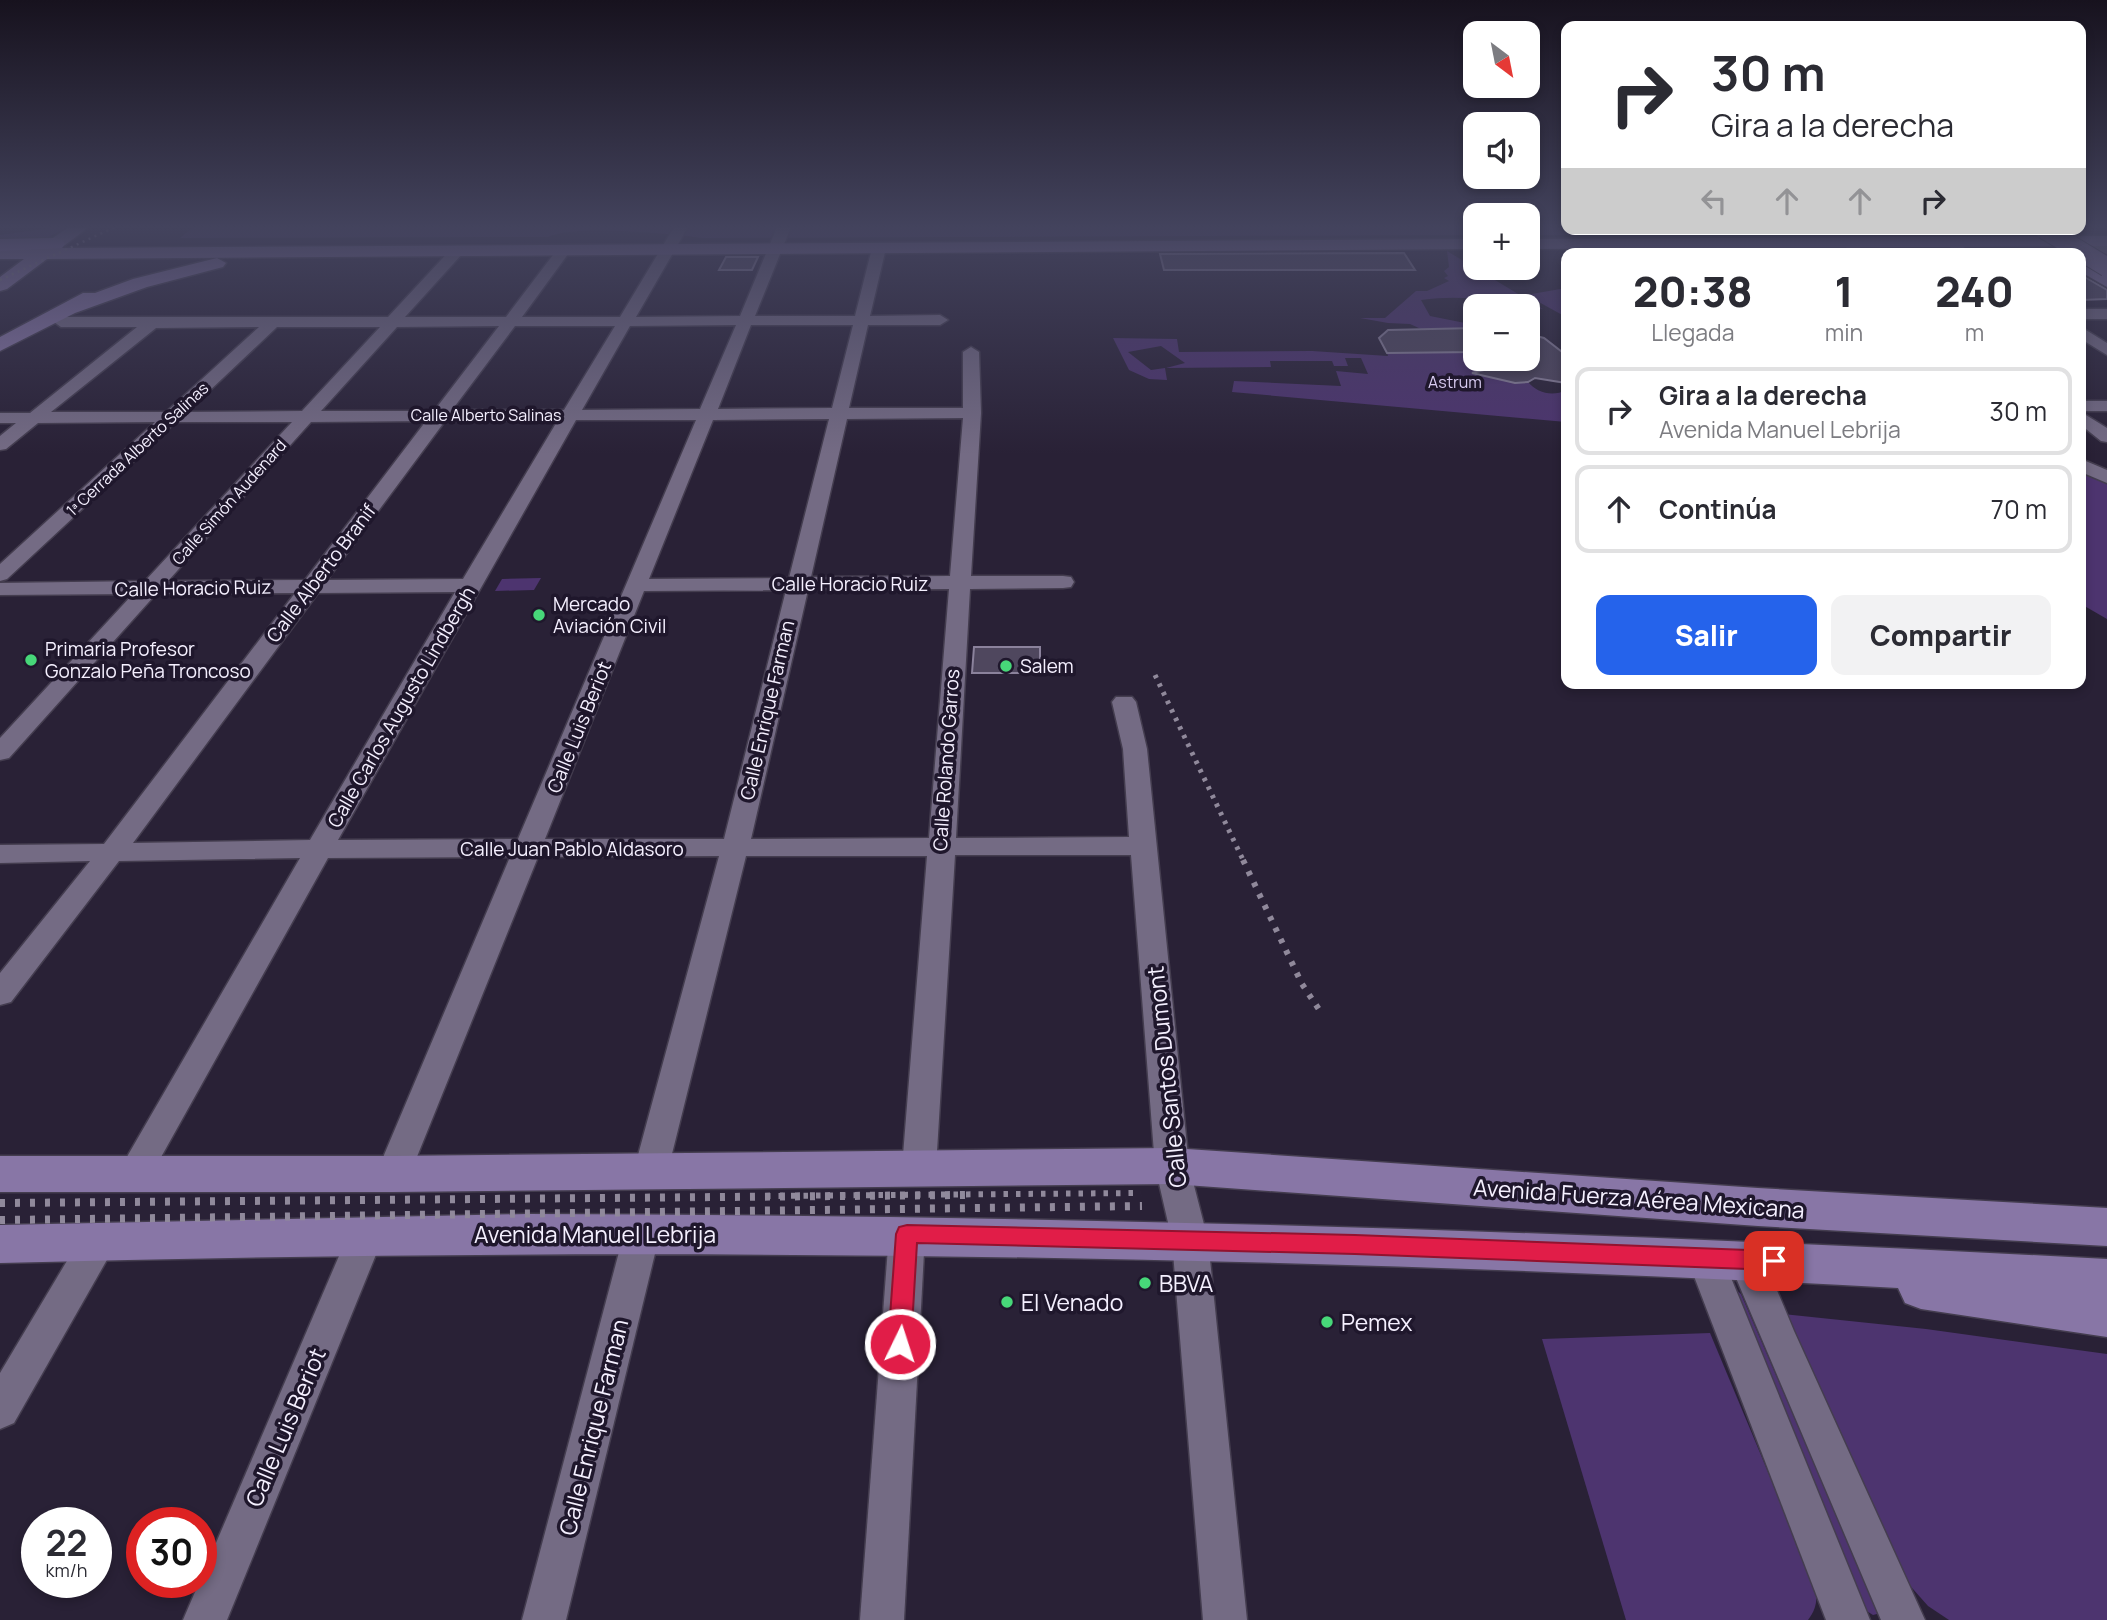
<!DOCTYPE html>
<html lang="es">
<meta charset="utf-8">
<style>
:root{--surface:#fff;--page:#f2f2f3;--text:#2b2b33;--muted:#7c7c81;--line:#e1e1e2;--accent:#2563eb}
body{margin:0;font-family:Manrope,sans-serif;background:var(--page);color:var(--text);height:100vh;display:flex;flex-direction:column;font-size:26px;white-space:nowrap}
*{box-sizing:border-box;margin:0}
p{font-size:23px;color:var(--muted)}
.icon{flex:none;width:38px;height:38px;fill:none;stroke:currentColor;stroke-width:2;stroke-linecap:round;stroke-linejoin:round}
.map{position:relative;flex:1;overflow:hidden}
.details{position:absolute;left:1561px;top:248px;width:525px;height:441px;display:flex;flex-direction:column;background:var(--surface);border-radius:14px;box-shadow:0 4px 10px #0003}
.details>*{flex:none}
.top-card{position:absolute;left:1561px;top:21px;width:525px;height:214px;border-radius:14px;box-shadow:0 4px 10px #0003;background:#fff;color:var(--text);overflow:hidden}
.needle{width:46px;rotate:148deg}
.tools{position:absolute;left:1463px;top:21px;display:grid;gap:14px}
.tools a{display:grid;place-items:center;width:77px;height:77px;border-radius:14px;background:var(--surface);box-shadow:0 4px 10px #0003;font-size:35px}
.speed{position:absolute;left:21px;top:1507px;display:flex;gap:14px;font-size:35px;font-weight:700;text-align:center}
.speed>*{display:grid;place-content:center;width:91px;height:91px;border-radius:50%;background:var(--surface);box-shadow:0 4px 10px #0003;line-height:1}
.speed small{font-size:18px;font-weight:400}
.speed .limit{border:10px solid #d22;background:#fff;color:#111}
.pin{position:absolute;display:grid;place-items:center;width:60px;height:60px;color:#fff;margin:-30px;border-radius:14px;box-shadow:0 4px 10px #0006}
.me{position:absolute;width:77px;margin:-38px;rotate:4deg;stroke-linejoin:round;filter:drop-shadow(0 0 5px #0008)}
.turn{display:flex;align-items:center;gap:24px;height:147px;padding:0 35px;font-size:32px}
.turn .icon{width:91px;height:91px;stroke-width:2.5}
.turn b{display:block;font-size:49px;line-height:60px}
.lanes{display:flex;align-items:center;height:66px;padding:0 35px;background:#0003;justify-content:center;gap:35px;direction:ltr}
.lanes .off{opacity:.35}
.eta{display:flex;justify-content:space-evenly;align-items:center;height:119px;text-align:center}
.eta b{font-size:42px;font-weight:800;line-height:49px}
.cta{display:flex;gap:14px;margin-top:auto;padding:14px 35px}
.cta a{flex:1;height:80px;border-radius:14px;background:var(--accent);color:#fff;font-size:28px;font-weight:800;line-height:80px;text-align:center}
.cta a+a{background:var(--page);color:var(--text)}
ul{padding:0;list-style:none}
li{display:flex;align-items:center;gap:21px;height:88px;margin:0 14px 10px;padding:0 21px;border:4px solid var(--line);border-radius:14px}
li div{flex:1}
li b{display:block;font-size:26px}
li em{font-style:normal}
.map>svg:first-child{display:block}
.green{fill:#4d346f}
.building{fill:#4f475e;stroke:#8b829c;stroke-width:2}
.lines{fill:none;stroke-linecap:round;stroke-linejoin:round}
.minor-casing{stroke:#443d4f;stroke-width:3}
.major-casing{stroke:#443d4f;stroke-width:3}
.highway-casing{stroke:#443d4f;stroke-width:3}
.minor{fill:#746b84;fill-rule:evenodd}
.major{fill:#8876a6;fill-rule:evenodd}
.highway{fill:#957dbc;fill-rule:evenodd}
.rail-far3{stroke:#90899b;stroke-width:2.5;stroke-dasharray:2 4.5;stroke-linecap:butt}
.rail-far2{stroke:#90899b;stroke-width:5;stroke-dasharray:3.5 6;stroke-linecap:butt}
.rail-far1{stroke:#90899b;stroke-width:6;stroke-dasharray:4.5 8;stroke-linecap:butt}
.rail{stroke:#90899b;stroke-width:8;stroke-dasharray:5 10;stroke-linecap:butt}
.major-bridge-casing{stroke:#443d4f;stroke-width:21;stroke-linecap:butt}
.major-bridge{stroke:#8876a6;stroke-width:19}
.route{fill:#e11d48;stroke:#92132f;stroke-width:2}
.poi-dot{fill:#47d779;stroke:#1f172c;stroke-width:2.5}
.labels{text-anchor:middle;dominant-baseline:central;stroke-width:7;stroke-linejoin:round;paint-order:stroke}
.far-park-label{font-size:16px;fill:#d9ccf2;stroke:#1f172c}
.far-street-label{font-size:16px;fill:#f5f0ff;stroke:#1f172c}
.street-label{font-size:19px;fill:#f5f0ff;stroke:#1f172c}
.poi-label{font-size:19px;fill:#f5f0ff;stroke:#1f172c;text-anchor:start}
.near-street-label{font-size:23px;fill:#f5f0ff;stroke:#1f172c}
.near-poi-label{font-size:23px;fill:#f5f0ff;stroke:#1f172c;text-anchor:start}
</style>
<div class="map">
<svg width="2107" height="1620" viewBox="0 0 2107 1620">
<rect width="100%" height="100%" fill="#292136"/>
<g class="green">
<path d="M58,227H68L41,241L0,242V235Z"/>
<path d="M193,227H1475V235L703,238C671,234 575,224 548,237L180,238Z"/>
<path d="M1528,227H1566V229H2019L2024,233L1528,235Z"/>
<path d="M1447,251L1543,309C1502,301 1463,294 1421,300L1430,316L1475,325V328L1421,329L1410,324L1388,323L1360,318H1385L1416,291H1427L1449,281L1444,278L1448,276L1444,271L1449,267Z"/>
<path d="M1566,288V317L1526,295Z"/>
<path d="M1113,338L1177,339L1179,352L1312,351L1388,356L1387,353L1475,352V359L1556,361L1496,378L1515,383L1528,382C1537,393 1553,397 1566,390V422L1232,392L1234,381L1341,386L1336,371L1368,374L1361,358H1345L1348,366H1334L1332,361H1270L1271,367L1166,368L1185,363L1161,346L1128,352L1151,370L1165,368L1167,380L1149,379L1129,370Z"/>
<path d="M2081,468L2107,481V619L2081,604Z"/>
<path d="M541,578L534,590L495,591L502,579Z"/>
<path d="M1735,1289L1741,1294L1877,1609V1614L1873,1615L1865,1610Z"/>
<path d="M1783,1314L1926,1329L2107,1354V1620H1949L1928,1606L1905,1580Z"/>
<path d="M1710,1333L1811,1575C1817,1593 1820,1604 1808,1620H1626L1542,1339Z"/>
</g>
<g class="building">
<path d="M1404,253L1415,270H1164L1160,254Z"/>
<path d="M726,257H758L752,270H719Z"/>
<path d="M2081,275L2107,290V299L2081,300Z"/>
<path d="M1475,328V352L1387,353L1379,338L1388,330Z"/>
<path d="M1528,334L1544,338L1566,355V383L1535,378L1528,382L1515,383L1472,373L1528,359Z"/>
<path d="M974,647H1040V673H972Z"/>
</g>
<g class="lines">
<defs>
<g id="minor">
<path d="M674,227H688L636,317L740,316L777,227H791L755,316H855L872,248L874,245H884L886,248L870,316L940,315L948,320L940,325H868L849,408H963V352L971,347L979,352L981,413L971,576H1063L1071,577L1074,582L1071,587L1063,588L970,589L956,838L1129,837L1123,749L1112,702L1116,697H1132L1136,702L1147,749L1189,1166L1208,1240L1247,1620H1203L1172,1240L1155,1166L1131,855H955L936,1168L931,1178L919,1182L907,1178L902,1168L927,856H746L668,1170L663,1180L651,1184L639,1180L634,1170L719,856L538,857L410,1174L405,1184L393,1188L381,1184L376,1174L510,857L328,858L146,1184L134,1188L122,1184L117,1174L300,858L119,861L11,1002L0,1005V973L90,861L0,863V845L104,844L295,593L156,594L9,758L0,760V738L133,594L0,595V583L145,581L292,422H176L7,579L0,581V564L155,422L38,423L6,449L0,450V436L16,423H0V413H30L137,327H61L47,317L50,314L55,312L65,317H388L453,247H463V253L405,317H506L559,247L564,246L571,250L522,317H620ZM736,325L700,409L582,410L630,326ZM751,325H853L832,408L718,409ZM499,326L434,411H321L397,327ZM515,326H615L564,410H452ZM259,327L166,412H51L156,328ZM277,327H380L302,411L187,412ZM963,418L950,576L811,577L847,419ZM829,419L789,578L649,579L713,420ZM558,420L463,579L327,580L445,421ZM576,420H696L518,839L338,840ZM426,421L305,580L168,581L311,422ZM949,589L929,838L751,839L808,590ZM786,590L724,839H545L644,591ZM455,592L310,840L133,843L318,593Z"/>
<path d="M2076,238L2107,246V254L2071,245L2069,242Z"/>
<path d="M1749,240L1767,254H1752L1742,244Z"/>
<path d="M1850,240L1869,254H1853L1843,244Z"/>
<path d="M1953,240L1974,254H1958L1946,244Z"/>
<path d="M1654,241L1659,242L1670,254H1655L1647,245Z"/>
<rect x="2081" y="309" width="26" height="10"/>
<path d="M2081,327L2107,343V355L2081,339Z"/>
<rect x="2081" y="401" width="26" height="10"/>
<path d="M2081,412L2107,428V442L2101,441L2081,425Z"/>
<path d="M2081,459L2107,470V483L2081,472Z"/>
<path d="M642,1218L655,1222L660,1233L566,1620H522L624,1233L629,1222Z"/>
<path d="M907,1219L920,1223L925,1234L904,1620H860L889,1234L894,1223Z"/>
<path d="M366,1220L379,1224L384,1235L227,1620H183L348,1235L353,1224Z"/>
<path d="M99,1225L112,1229L117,1240L112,1251L14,1423L0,1429V1373L86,1229Z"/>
<path d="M1705,1242L1718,1247L1723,1258L1870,1620H1826L1687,1258L1692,1247Z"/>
<path d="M1746,1243L1759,1248L1764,1259L1794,1331L1925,1620H1881L1728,1259L1733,1248Z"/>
</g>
<g id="major">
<path d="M69,227H89L61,248L1475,239V249L47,259L7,289L0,291V277L24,259H0V249L38,248Z"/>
<path d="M2107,236V246L1528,249V239Z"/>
<path d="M217,258L226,263L223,267L147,287L75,313L0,351V337L83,293H95L133,279Z"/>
<path d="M2081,259L2107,273V287L2081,272Z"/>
<path d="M1172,1148L1758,1188L2107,1208V1246L1758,1226L1172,1184L393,1192H0V1156H393Z"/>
<path d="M527,1214C1054,1215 1580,1231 2107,1259V1337L1921,1309L1905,1303L1898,1288C1265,1254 633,1246 0,1263V1225Z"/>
</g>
<path id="highway" d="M55,238L62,240L65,244L62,248L0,251V239Z"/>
</defs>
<use href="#minor" class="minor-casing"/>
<use href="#major" class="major-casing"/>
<use href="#highway" class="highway-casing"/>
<use href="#minor" class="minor"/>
<use href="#major" class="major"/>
<use href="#highway" class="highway"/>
<path class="rail-far3" d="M0,280L115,227"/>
<path class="rail-far2" d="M1155,675L1244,862"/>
<g class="rail-far1">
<path d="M1243,860L1302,984L1320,1011"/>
<path d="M766,1196L1141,1193"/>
</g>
<g class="rail">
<path d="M0,1203L965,1195"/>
<path d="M0,1220L1142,1206"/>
</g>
<defs>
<path id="major-bridge" d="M2044,229L2107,267"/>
</defs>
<use href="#major-bridge" class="major-bridge-casing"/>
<use href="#major-bridge" class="major-bridge"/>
</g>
<linearGradient id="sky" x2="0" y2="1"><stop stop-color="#17121e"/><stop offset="0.5" stop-color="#43435d"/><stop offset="1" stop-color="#43435d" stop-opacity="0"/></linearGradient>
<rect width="2107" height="454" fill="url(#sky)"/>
<path class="route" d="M907,1225L1355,1235L1774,1251L1781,1254L1785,1261L1781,1267L1774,1270L1355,1254L917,1243L911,1344L908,1352L900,1355L891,1352L888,1344L896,1234L899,1227Z"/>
<g class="poi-dot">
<circle cx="539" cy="615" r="7"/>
<circle cx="31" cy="660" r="7"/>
<circle cx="1006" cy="666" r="7"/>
<circle cx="1145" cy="1283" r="7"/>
<circle cx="1007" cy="1302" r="7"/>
<circle cx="1327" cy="1322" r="7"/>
</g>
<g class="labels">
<g class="far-park-label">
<text x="1455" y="382">Astrum</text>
</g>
<g class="far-street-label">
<text x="486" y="415">Calle Alberto Salinas</text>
<text transform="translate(137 449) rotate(-43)">1ª Cerrada Alberto Salinas</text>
<text transform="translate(229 502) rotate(-48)">Calle Simón Audenard</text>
</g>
<g class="street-label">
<text transform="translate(321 573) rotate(-53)">Calle Alberto Branif</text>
<text x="850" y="584">Calle Horacio Ruiz</text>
<text transform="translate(193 588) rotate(-1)">Calle Horacio Ruiz</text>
<text transform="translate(401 707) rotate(-60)">Calle Carlos Augusto Lindbergh</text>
<text transform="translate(767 710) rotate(-77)">Calle Enrique Farman</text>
<text transform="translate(579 727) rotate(-68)">Calle Luis Beriot</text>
<text transform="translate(946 760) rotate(-86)">Calle Rolando Garros</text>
<text x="572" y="849">Calle Juan Pablo Aldasoro</text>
</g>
<g class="poi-label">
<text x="553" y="604">Mercado<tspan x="553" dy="22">Aviación Civil</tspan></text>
<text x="45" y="649">Primaria Profesor<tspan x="45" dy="22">Gonzalo Peña Troncoso</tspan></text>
<text x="1020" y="666">Salem</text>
</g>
<g class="near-street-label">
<text transform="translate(1166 1077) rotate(-96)">Calle Santos Dumont</text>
<text transform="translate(1639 1198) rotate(4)">Avenida Fuerza Aérea Mexicana</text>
<text x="595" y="1234">Avenida Manuel Lebrija</text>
<text transform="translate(285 1427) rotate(-67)">Calle Luis Beriot</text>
<text transform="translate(593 1427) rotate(-76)">Calle Enrique Farman</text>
</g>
<g class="near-poi-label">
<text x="1159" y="1283">BBVA</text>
<text x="1021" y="1302">El Venado</text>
<text x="1341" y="1322">Pemex</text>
</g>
</g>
</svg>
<div class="tools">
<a><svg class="needle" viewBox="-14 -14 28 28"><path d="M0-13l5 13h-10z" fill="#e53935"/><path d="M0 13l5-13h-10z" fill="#7c7c81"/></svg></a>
<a><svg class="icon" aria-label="sound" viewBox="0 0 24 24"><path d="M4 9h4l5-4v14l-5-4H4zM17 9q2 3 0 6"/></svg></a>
<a>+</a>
<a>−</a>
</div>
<div class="speed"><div>22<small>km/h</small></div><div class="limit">30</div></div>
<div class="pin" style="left:1774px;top:1261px;background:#d93025"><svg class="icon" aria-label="arrive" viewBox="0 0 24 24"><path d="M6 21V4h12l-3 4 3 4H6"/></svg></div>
<svg class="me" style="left:900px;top:1344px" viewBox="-20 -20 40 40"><circle r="17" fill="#e11d48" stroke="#fff" stroke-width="3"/><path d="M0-11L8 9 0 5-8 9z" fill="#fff"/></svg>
<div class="top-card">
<div class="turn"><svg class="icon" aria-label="right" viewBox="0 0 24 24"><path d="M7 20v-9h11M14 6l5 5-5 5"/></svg><div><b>30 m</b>Gira a la derecha</div></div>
<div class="lanes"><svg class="icon off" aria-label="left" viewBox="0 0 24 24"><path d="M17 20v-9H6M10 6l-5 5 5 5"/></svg><svg class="icon off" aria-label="ahead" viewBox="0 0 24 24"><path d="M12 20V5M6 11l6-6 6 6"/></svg><svg class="icon off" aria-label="ahead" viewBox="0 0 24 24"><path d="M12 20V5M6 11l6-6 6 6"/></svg><svg class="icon" aria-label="right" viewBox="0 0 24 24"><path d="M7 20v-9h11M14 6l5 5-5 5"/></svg></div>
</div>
<section class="details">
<div class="eta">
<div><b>20:38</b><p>Llegada</p></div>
<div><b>1</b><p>min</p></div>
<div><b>240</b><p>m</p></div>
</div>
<ul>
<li><svg class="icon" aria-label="right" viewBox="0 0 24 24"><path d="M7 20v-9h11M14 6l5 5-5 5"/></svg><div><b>Gira a la derecha</b><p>Avenida Manuel Lebrija</p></div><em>30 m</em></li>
<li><svg class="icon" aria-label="ahead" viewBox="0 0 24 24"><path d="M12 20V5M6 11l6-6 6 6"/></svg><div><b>Continúa</b></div><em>70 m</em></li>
</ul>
<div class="cta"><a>Salir</a><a>Compartir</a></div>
</section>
</div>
